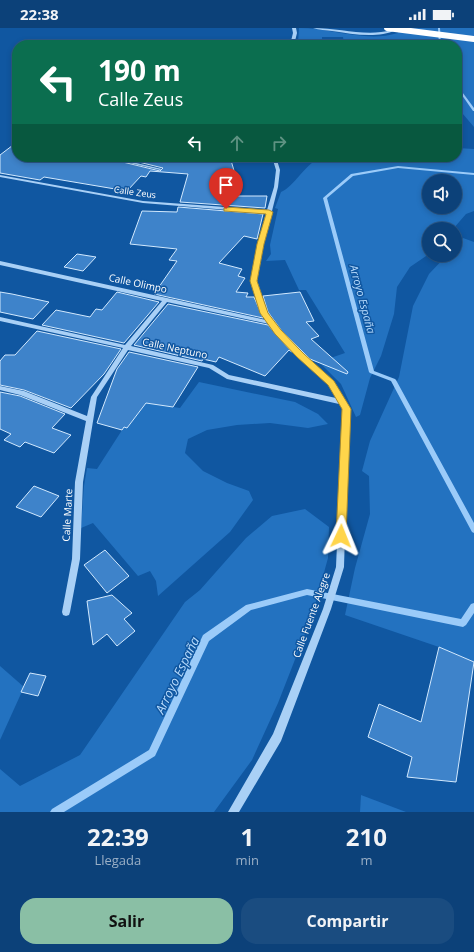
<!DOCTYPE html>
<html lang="es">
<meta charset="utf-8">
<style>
:root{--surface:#0c4179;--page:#1a4c80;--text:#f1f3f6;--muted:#9aafc6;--line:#2c5a8a;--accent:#8abfa5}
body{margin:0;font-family:"Open Sans",sans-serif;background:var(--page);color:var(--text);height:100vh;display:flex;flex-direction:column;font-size:15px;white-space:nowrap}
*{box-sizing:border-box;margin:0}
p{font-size:13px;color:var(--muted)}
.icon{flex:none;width:22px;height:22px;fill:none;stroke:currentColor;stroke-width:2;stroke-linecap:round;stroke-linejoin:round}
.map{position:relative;height:784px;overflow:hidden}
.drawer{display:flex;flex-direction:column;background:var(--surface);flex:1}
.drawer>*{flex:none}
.banner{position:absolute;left:12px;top:12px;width:450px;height:122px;border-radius:16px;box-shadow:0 2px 6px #0003,0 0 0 1px var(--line);background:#0b6e4f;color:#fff;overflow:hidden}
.buttons{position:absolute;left:422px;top:146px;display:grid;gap:8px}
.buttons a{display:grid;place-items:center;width:40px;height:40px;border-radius:50%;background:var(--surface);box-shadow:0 2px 6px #0003,0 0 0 1px var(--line);font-size:20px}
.pin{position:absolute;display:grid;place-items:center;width:34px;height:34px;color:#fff;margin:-41px -17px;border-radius:50% 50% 50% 0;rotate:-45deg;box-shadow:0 0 4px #0007}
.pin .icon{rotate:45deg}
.me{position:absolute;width:44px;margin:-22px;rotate:2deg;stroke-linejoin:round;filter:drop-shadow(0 0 3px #0008)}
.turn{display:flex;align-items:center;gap:14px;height:84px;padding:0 20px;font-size:18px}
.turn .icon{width:52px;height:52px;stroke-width:2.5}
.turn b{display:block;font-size:28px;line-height:34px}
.lanes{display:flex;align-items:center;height:38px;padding:0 20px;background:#0003;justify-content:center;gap:20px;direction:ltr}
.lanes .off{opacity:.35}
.eta{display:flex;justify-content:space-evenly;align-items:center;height:68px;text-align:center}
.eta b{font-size:24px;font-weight:700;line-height:28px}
.action{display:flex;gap:8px;margin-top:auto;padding:8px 20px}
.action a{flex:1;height:46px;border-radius:16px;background:var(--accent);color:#111;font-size:16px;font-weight:700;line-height:46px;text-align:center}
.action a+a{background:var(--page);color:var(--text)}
.status{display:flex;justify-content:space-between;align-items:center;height:28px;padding:0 20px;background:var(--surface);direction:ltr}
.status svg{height:11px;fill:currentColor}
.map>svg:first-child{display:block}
.green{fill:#2372c0;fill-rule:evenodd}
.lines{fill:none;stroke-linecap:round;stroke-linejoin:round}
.stream{fill:#9bcbf9;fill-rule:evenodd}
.building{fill:#3e83ca;stroke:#d2e9fe}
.minor{fill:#a9d0f6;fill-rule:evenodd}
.highway-bridge{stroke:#fff;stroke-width:6}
.route{fill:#ffd54a;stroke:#a68a30}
.labels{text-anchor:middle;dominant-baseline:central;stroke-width:3;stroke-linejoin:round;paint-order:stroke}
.far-street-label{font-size:9px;fill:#fff;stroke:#1057a1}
.street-label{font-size:10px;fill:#fff;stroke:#1057a1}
.water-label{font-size:11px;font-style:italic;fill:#b6dafc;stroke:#1057a1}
.near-water-label{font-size:13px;font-style:italic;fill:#b6dafc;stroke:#1057a1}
</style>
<div class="status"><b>22:38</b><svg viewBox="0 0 49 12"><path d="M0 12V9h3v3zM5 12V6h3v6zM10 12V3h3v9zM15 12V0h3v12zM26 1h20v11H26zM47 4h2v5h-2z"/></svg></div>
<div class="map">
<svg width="474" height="784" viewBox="0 0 474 784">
<rect width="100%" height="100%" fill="#1057a1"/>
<g class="green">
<path d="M299,0C333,0 365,15 398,5L399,0H474V99L457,79V17L344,16L343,9H322V15H298Z"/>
<path d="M457,120L474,121V183L466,186L453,201H429V226L410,239L397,259L394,286L381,328L370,350L360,387L356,389L341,356L319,334L345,325L306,262H299L285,232L266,233L271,226L270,217L278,181L275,180L281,164C295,158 303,138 320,130L457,129ZM429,153H455V179H429Z"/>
<path d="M463,210L474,214V634L439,619L345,587L355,540L370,486L369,448L362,443L370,413L399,349L413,278L429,246L447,227H455V218Z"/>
<path d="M199,354L295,374L318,386L328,396L308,400L270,395L237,397L207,402L188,411L185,425L203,443L227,455L249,463L253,472L230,504L158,568L156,553L150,543L138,548L93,495L81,500L84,458L87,440L97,441L124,399L127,400L146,375L180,380Z"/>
<path d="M305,481L329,499L328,530L312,588L278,675L252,732L214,784H0V741L20,758L80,727L185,574L200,562L246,510L272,488Z"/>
<path d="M0,638L24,659L0,712Z"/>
<path d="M361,767L406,784H360Z"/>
</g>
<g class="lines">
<g class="stream">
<path d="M438,0H440L441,17H439Z"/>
<path d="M457,57L474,80V83H473L457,60Z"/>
<path d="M398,138L474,145V147L398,140L353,148L327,170L374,343L395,351L396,352L474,495V505L472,504L391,353L370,345L369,344L323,170L351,146Z"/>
<path d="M307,561L461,591L471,576L474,575V585L466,597L463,599L307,567L251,582L209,613L155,728L64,784H50L52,781L149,722L203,607L246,577Z"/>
</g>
</g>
<g class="building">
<path d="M17,114V129H102L160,143L163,140L118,129H230L235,146L238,168H267L265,180L180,174L188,146L150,143L146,149L141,148L127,163L44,149L40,152L0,145V127Z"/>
<path d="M178,179L263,186L257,211L244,208L219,235L242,241L238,248L245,250L236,264L248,265L246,269H254L263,290L154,266L177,233L169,232L177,221L130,216L142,183L177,184Z"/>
<path d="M77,226L96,229L83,243L64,239Z"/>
<path d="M0,264L12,266L49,274L33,291L0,284Z"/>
<path d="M117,264L159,274L124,315L42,297L56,282L90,289L96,281L102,282Z"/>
<path d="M300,264L314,293L306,294L319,308L311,311L348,344L347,346L310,331L281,302L268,284L263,268Z"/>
<path d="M168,276L268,297L292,324L289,322L265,348L219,329L216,334L203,331L202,333L134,317Z"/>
<path d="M37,303L121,321L104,346L71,380L24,362L0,357V333L5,327H15Z"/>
<path d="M129,324L198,339L173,379L146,375L127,400L124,399L122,402L97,395L117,341Z"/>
<path d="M0,364L20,368L65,386L52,400L71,407L54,425L25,414L20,419L4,412L11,406L0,401Z"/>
<path d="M34,458L59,468L41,489L16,479Z"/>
<path d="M105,522L129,548L107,565L84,537Z"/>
<path d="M112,567L132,585L124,591L135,603L117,618L107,606L93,617L87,573Z"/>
<path d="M439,619L474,634L456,754L407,749L412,729L368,709L379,676L421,694Z"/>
<path d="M30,645L46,648L38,668L21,664Z"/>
</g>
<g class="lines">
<g class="minor">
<path d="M292,0H296L297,5L294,17H290L293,5Z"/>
<path d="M313,0C340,0 366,9 392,2L391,0H395L396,2C377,11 352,6 332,3C326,2 319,2 313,0Z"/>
<path d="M103,129H111L162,141L160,142Z"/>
<path d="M272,129H276L280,142L278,159L264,215L257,253L267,285L280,303L302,326L333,353L346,374L349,381L344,539L331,581L281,713L239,784H228L273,706L323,581L336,539L343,381L339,376L227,351L209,340L128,322L97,369L83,454L80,531L70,584L69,587L66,588L63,587L62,584L72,531L75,454L86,393L20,367L0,362V358L24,363L87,388L91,369L123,320L0,293V289L125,317L162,273L0,237V233L266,292L261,285L251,253L258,215L266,185L143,175L0,149V147L143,173L267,182L274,159L276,142ZM167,274L269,296L276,305L298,328L329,356L336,370L229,347L213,337L131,318Z"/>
</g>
<path class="highway-bridge" d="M387,0L474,11"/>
</g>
<path class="route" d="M226,179L269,182L273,184L264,216L257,253L268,285L281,302L303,325L334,353L351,381L346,508L345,511L341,512L337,511L336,508L342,381L328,357L297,329L275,306L260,285L250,253L257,216L266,186L224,183V180Z"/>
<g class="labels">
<g class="far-street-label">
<text transform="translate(135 164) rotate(8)">Calle Zeus</text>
</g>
<g class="street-label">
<text transform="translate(138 255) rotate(12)">Calle Olimpo</text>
<text transform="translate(175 320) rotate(12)">Calle Neptuno</text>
<text transform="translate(67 487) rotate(-87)">Calle Marte</text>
<text transform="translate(311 587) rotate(-70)">Calle Fuente Alegre</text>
</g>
<g class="water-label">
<text transform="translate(363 271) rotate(75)">Arroyo España</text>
</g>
<g class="near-water-label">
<text transform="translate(177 647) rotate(-64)">Arroyo España</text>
</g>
</g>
</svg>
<div class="buttons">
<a><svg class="icon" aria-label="sound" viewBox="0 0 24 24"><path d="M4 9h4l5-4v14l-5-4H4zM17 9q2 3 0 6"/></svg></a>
<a><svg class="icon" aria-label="search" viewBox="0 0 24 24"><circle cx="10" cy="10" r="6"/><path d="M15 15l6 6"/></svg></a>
</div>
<div class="pin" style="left:226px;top:181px;background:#d93025"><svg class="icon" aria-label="arrive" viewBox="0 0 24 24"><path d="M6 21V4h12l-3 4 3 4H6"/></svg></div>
<svg class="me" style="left:341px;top:508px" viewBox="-20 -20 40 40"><path d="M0-17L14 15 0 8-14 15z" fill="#ffd54a" stroke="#fff" stroke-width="4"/></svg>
<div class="banner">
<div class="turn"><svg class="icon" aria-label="left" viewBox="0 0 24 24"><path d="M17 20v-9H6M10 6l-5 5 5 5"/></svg><div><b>190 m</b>Calle Zeus</div></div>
<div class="lanes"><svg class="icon" aria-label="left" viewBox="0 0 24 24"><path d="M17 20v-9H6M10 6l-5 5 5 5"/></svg><svg class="icon off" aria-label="ahead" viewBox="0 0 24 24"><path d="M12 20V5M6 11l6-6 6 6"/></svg><svg class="icon off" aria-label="right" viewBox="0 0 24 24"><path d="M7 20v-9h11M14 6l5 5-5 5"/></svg></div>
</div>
</div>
<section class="drawer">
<div class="eta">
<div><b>22:39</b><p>Llegada</p></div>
<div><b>1</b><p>min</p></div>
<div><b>210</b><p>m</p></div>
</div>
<div class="action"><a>Salir</a><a>Compartir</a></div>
</section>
